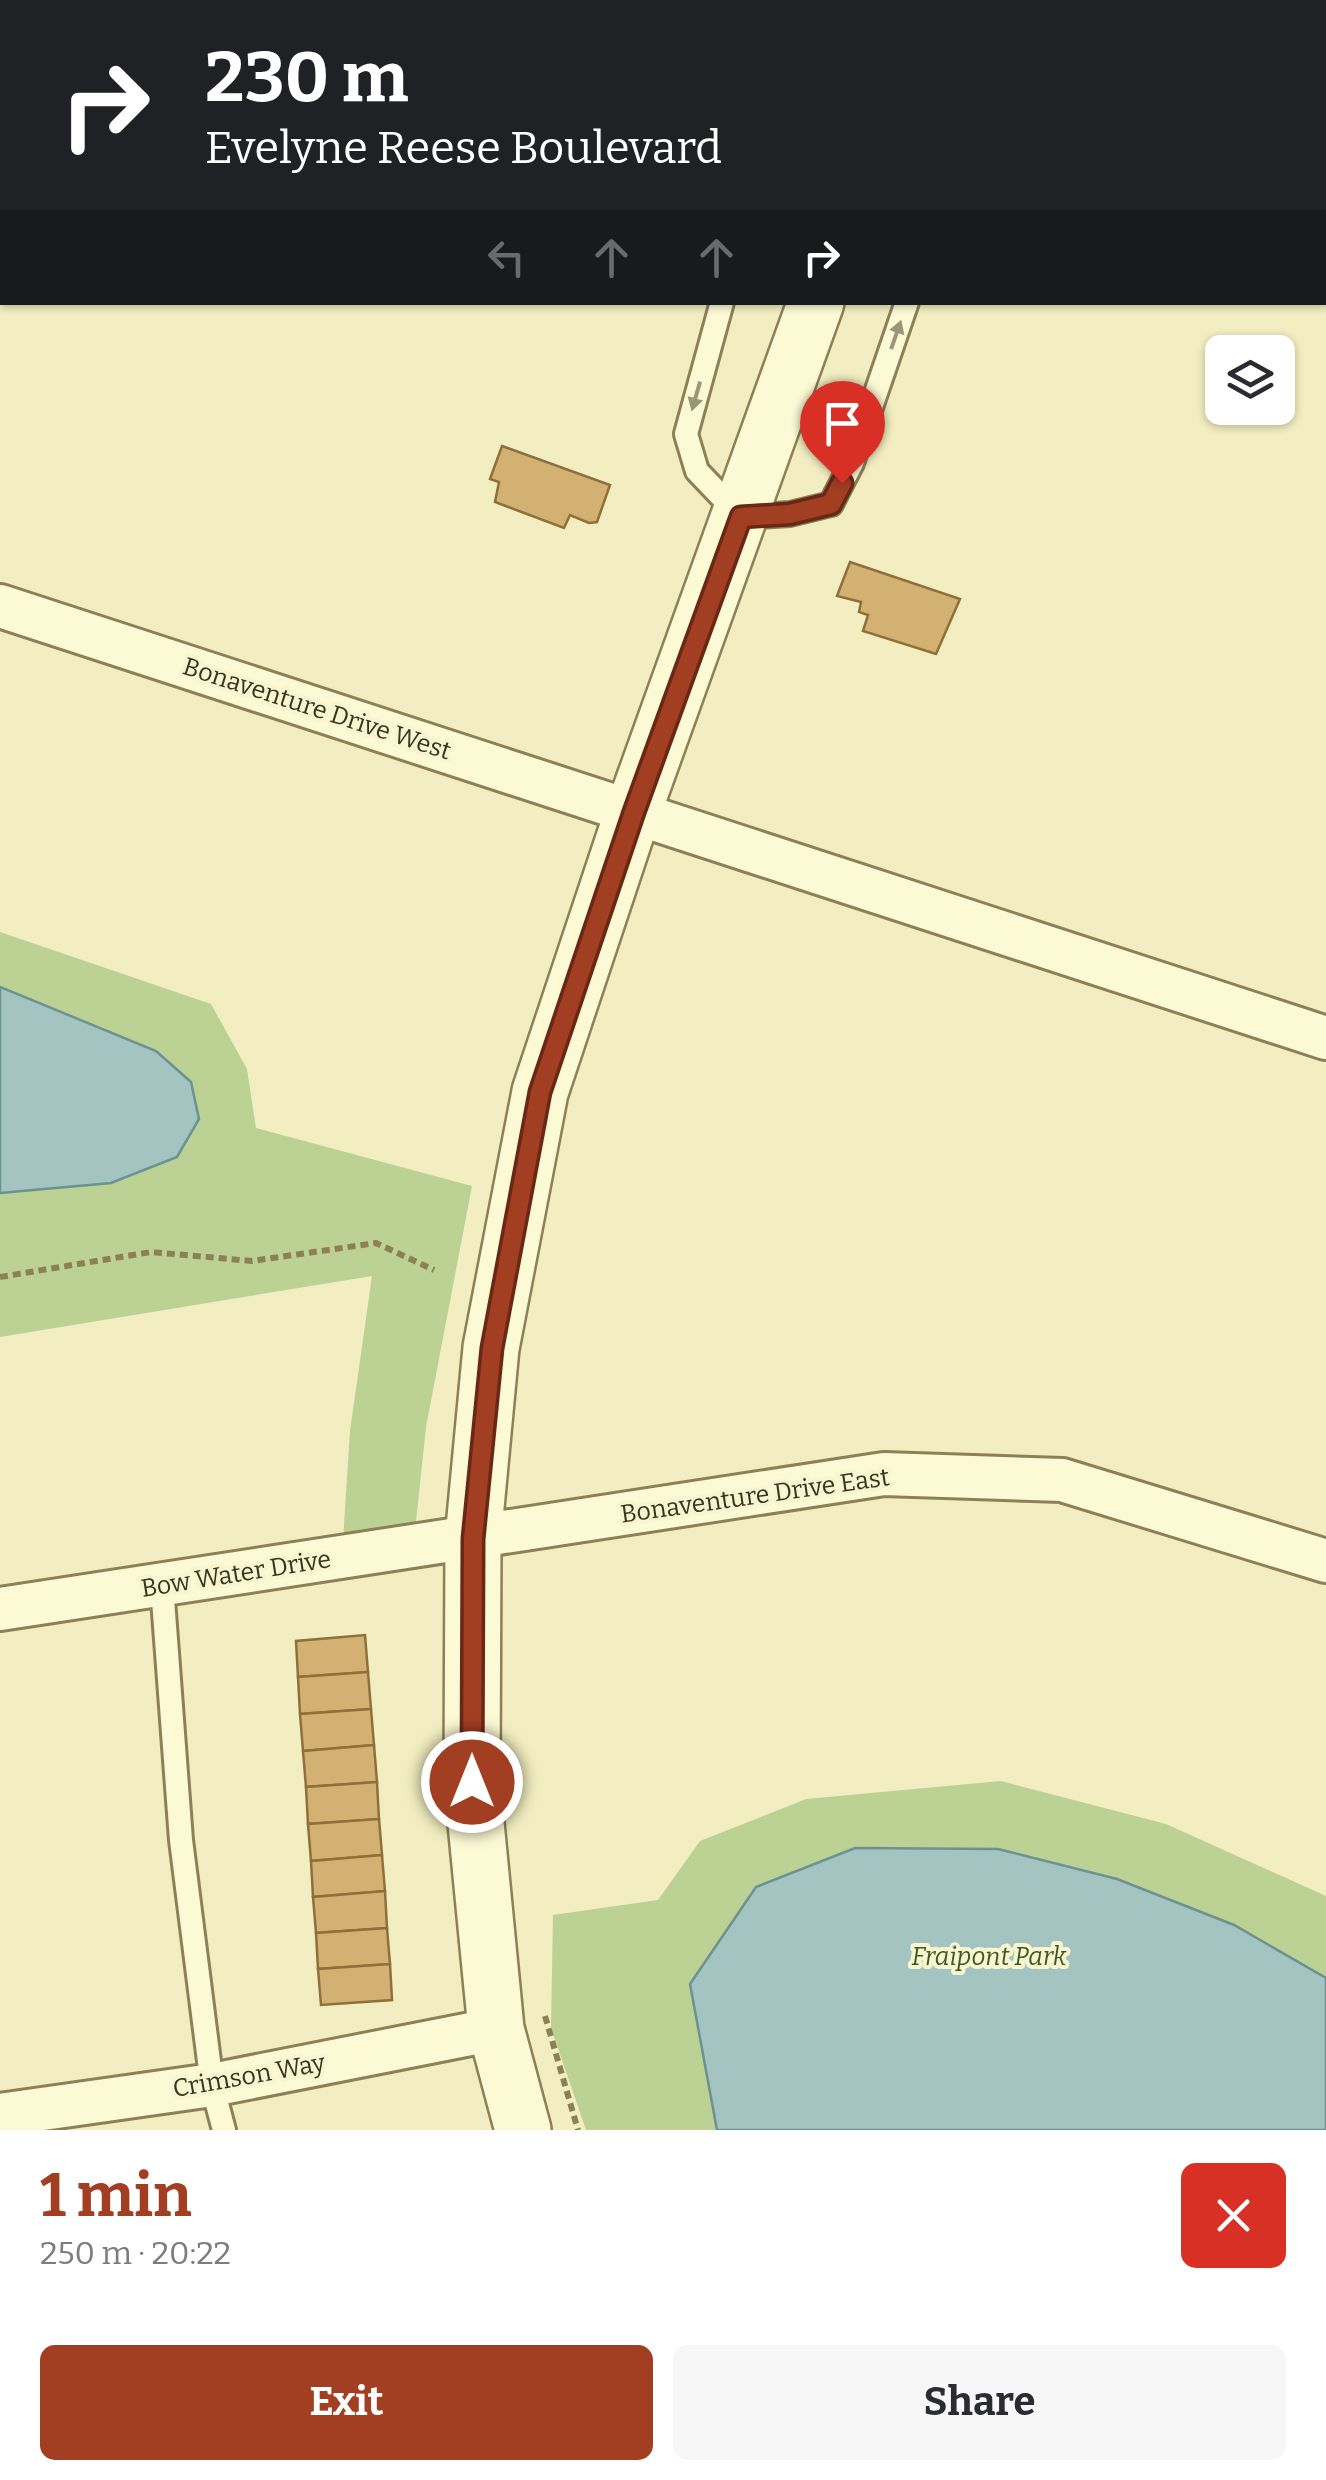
<!DOCTYPE html>
<meta charset="utf-8">
<style>
:root{--surface:#fff;--page:#f7f7f7;--text:#2b2b33;--muted:#7c7c81;--accent:#a23e21}
body{margin:0;font-family:Bitter,serif;background:var(--page);color:var(--text);height:100vh;display:flex;flex-direction:column;font-size:38px;white-space:nowrap}
*{box-sizing:border-box;margin:0}
p{font-size:32px;color:var(--muted)}
.icon{flex:none;width:55px;height:55px;fill:none;stroke:currentColor;stroke-width:2;stroke-linecap:round;stroke-linejoin:round}
.map{position:relative;height:2130px;overflow:hidden}
.side{display:flex;flex-direction:column;background:var(--surface);flex:1}
.side>*{flex:none}
.banner{position:absolute;left:0px;top:0px;width:1328px;height:305px;box-shadow:0 2px 8px #0004;background:#202124;color:#fff;overflow:hidden}
.controls{position:absolute;left:1205px;top:335px;display:grid;gap:20px}
.controls a{display:grid;place-items:center;width:90px;height:90px;border-radius:15px;background:var(--surface);box-shadow:0 2px 8px #0004;font-size:50px}
.pin{position:absolute;display:grid;place-items:center;width:85px;height:85px;color:#fff;margin:-102px -42px;border-radius:50% 50% 50% 0;rotate:-45deg;box-shadow:0 0 10px #0007}
.pin .icon{rotate:45deg}
.me{position:absolute;width:110px;margin:-55px;rotate:0deg;stroke-linejoin:round;filter:drop-shadow(0 0 8px #0008)}
.turn{display:flex;align-items:center;gap:35px;height:210px;padding:0 40px;font-size:45px}
.turn .icon{width:130px;height:130px;stroke-width:2.5}
.turn b{display:block;font-size:70px;line-height:85px}
.lanes{display:flex;align-items:center;height:95px;padding:0 40px;background:#0003;justify-content:center;gap:50px;direction:ltr}
.lanes .off{opacity:.35}
.round{display:grid;place-items:center;flex:none;width:105px;height:105px;border-radius:15px;background:var(--page)}
.head{display:flex;align-items:center;justify-content:space-between;height:170px;padding:0 40px}
h1{font-size:60px;font-weight:700;line-height:75px;color:var(--accent)}
.button{display:flex;gap:20px;margin-top:auto;padding:20px 40px}
.button a{flex:1;height:115px;border-radius:15px;background:var(--accent);color:#fff;font-size:40px;font-weight:700;line-height:115px;text-align:center}
.button a+a{background:var(--page);color:var(--text)}
.map>svg:first-child{display:block}
.green{fill:#bcd194}
.water{fill:#a4c4c2;stroke:#6a9392;stroke-width:2.5}
.building{fill:#d3b173;stroke:#8f6f3a;stroke-width:2.5}
.lines{fill:none;stroke-linecap:round;stroke-linejoin:round}
.service-casing{stroke:#8d8057;stroke-width:28}
.minor-casing{stroke:#8d8057;stroke-width:48}
.tertiary-casing{stroke:#8d8057;stroke-width:60}
.path{stroke:#8d8057;stroke-width:6;stroke-dasharray:8 5;stroke-linecap:butt}
.service{stroke:#fcf9d5;stroke-width:22}
.minor{stroke:#fcf9d5;stroke-width:42}
.tertiary{stroke:#fcf9d5;stroke-width:55}
.oneway{fill:#9c9678}
.route-casing{stroke:#692815;stroke-width:25}
.route{stroke:#a23e21;stroke-width:18}
.labels{text-anchor:middle;dominant-baseline:central;stroke-width:8;stroke-linejoin:round;paint-order:stroke}
.street-label{font-size:25px;fill:#3b331c;stroke:#f8f6d1}
.park-label{font-size:25px;font-style:italic;fill:#3e5a21;stroke:#f8f6d1}
</style>
<div class="map">
<svg width="1326" height="2130" viewBox="0 0 1326 2130">
<rect width="100%" height="100%" fill="#f2eec1"/>
<g class="green">
<path d="M0,932L211,1004L247,1069L256,1128L472,1186L426,1427L415,1531L343,1541L350,1431L372,1276L0,1337Z"/>
<path d="M1001,1781L1166,1824L1326,1896V2130H586L551,2028L553,1915L658,1900L700,1841L806,1799Z"/>
</g>
<g class="water">
<path d="M0,987L156,1051L191,1082L199,1119L177,1157L111,1183L0,1193Z"/>
<path d="M855,1848L998,1849L1117,1879L1234,1925L1326,1978V2130H717L690,1984L756,1887Z"/>
</g>
<g class="building">
<path d="M502,446L610,485L597,522L589,523L570,515L564,528L495,502L499,482L490,479Z"/>
<path d="M850,562L960,599L936,654L863,631L868,615L859,612L861,602L837,596Z"/>
<path d="M365,1635L368,1672L298,1677L296,1641Z"/>
<path d="M368,1672L371,1709L300,1714L298,1677Z"/>
<path d="M371,1709L374,1745L303,1751L300,1714Z"/>
<path d="M374,1745L377,1782L306,1787L303,1751Z"/>
<path d="M377,1782L379,1819L308,1824L306,1787Z"/>
<path d="M379,1819L382,1855L311,1861L308,1824Z"/>
<path d="M382,1855L385,1891L313,1897L311,1861Z"/>
<path d="M385,1891L387,1928L316,1933L313,1897Z"/>
<path d="M387,1928L390,1964L318,1969L316,1933Z"/>
<path d="M390,1964L392,2000L321,2005L318,1969Z"/>
</g>
<g class="lines">
<defs>
<g id="service">
<path d="M722,302L686,434L697,471L741,517L790,514L831,504L852,463L907,302"/>
<path d="M162,1586L181,1840L212,2085L224,2130"/>
</g>
<g id="minor">
<path d="M325,2L326,0"/>
<path d="M0,93L2,94"/>
<path d="M0,606L1326,1038"/>
<path d="M0,1609L884,1474L1062,1480L1326,1561"/>
<path d="M0,2115L212,2085L496,2029"/>
</g>
<g id="tertiary">
<path d="M1302,0L1309,2"/>
<path d="M911,2V0"/>
<path d="M523,2130L496,2029L472,1782L473,1539L491,1348L540,1092L633,812L816,302"/>
</g>
</defs>
<use href="#service" class="service-casing"/>
<use href="#minor" class="minor-casing"/>
<use href="#tertiary" class="tertiary-casing"/>
<g class="path">
<path d="M850,2L851,0"/>
<path d="M971,2L972,0"/>
<path d="M0,1277L151,1252L252,1261L376,1243L434,1270"/>
<path d="M545,2016L578,2130"/>
</g>
<use href="#service" class="service"/>
<use href="#minor" class="minor"/>
<use href="#tertiary" class="tertiary"/>
</g>
<defs><path id="oneway-solid" d="M-6-.8H1V-3.2L6.5 0L1 3.2V.8H-6Z" transform="scale(2.5)"/></defs>
<g class="oneway">
<use href="#oneway-solid" transform="translate(896 335) rotate(-71)"/>
<use href="#oneway-solid" transform="translate(696 396) rotate(106)"/>
</g>
<g class="lines">
<defs>
<path id="route" d="M472,1782L473,1539L492,1348L540,1092L634,812L741,517L790,514L831,504L842,483"/>
</defs>
<use href="#route" class="route-casing"/>
<use href="#route" class="route"/>
</g>
<g class="labels">
<g class="street-label">
<text transform="translate(317 709) rotate(18)">Bonaventure Drive West</text>
<text transform="translate(755 1496) rotate(-8)">Bonaventure Drive East</text>
<text transform="translate(236 1574) rotate(-9)">Bow Water Drive</text>
<text transform="translate(249 2076) rotate(-10)">Crimson Way</text>
</g>
<g class="park-label">
<text x="989" y="1957">Fraipont Park</text>
</g>
</g>
</svg>
<div class="controls">
<a><svg class="icon" aria-label="layers" viewBox="0 0 24 24"><path d="M12 4l9 5-9 5-9-5zM3 14l9 5 9-5"/></svg></a>
</div>
<div class="pin" style="left:842px;top:483px;background:#d93025"><svg class="icon" aria-label="arrive" viewBox="0 0 24 24"><path d="M6 21V4h12l-3 4 3 4H6"/></svg></div>
<svg class="me" style="left:472px;top:1782px" viewBox="-20 -20 40 40"><circle r="17" fill="#a23e21" stroke="#fff" stroke-width="3"/><path d="M0-11L8 9 0 5-8 9z" fill="#fff"/></svg>
<div class="banner">
<div class="turn"><svg class="icon" aria-label="right" viewBox="0 0 24 24"><path d="M7 20v-9h11M14 6l5 5-5 5"/></svg><div><b>230 m</b>Evelyne Reese Boulevard</div></div>
<div class="lanes"><svg class="icon off" aria-label="left" viewBox="0 0 24 24"><path d="M17 20v-9H6M10 6l-5 5 5 5"/></svg><svg class="icon off" aria-label="ahead" viewBox="0 0 24 24"><path d="M12 20V5M6 11l6-6 6 6"/></svg><svg class="icon off" aria-label="ahead" viewBox="0 0 24 24"><path d="M12 20V5M6 11l6-6 6 6"/></svg><svg class="icon" aria-label="right" viewBox="0 0 24 24"><path d="M7 20v-9h11M14 6l5 5-5 5"/></svg></div>
</div>
</div>
<section class="side">
<div class="head"><div><h1>1 min</h1><p>250 m · 20:22</p></div><a class="round" style="background:#d93025;color:#fff"><svg class="icon" aria-label="close" viewBox="0 0 24 24"><path d="M6 6l12 12M18 6L6 18"/></svg></a></div>
<div class="button"><a>Exit</a><a>Share</a></div>
</section>
